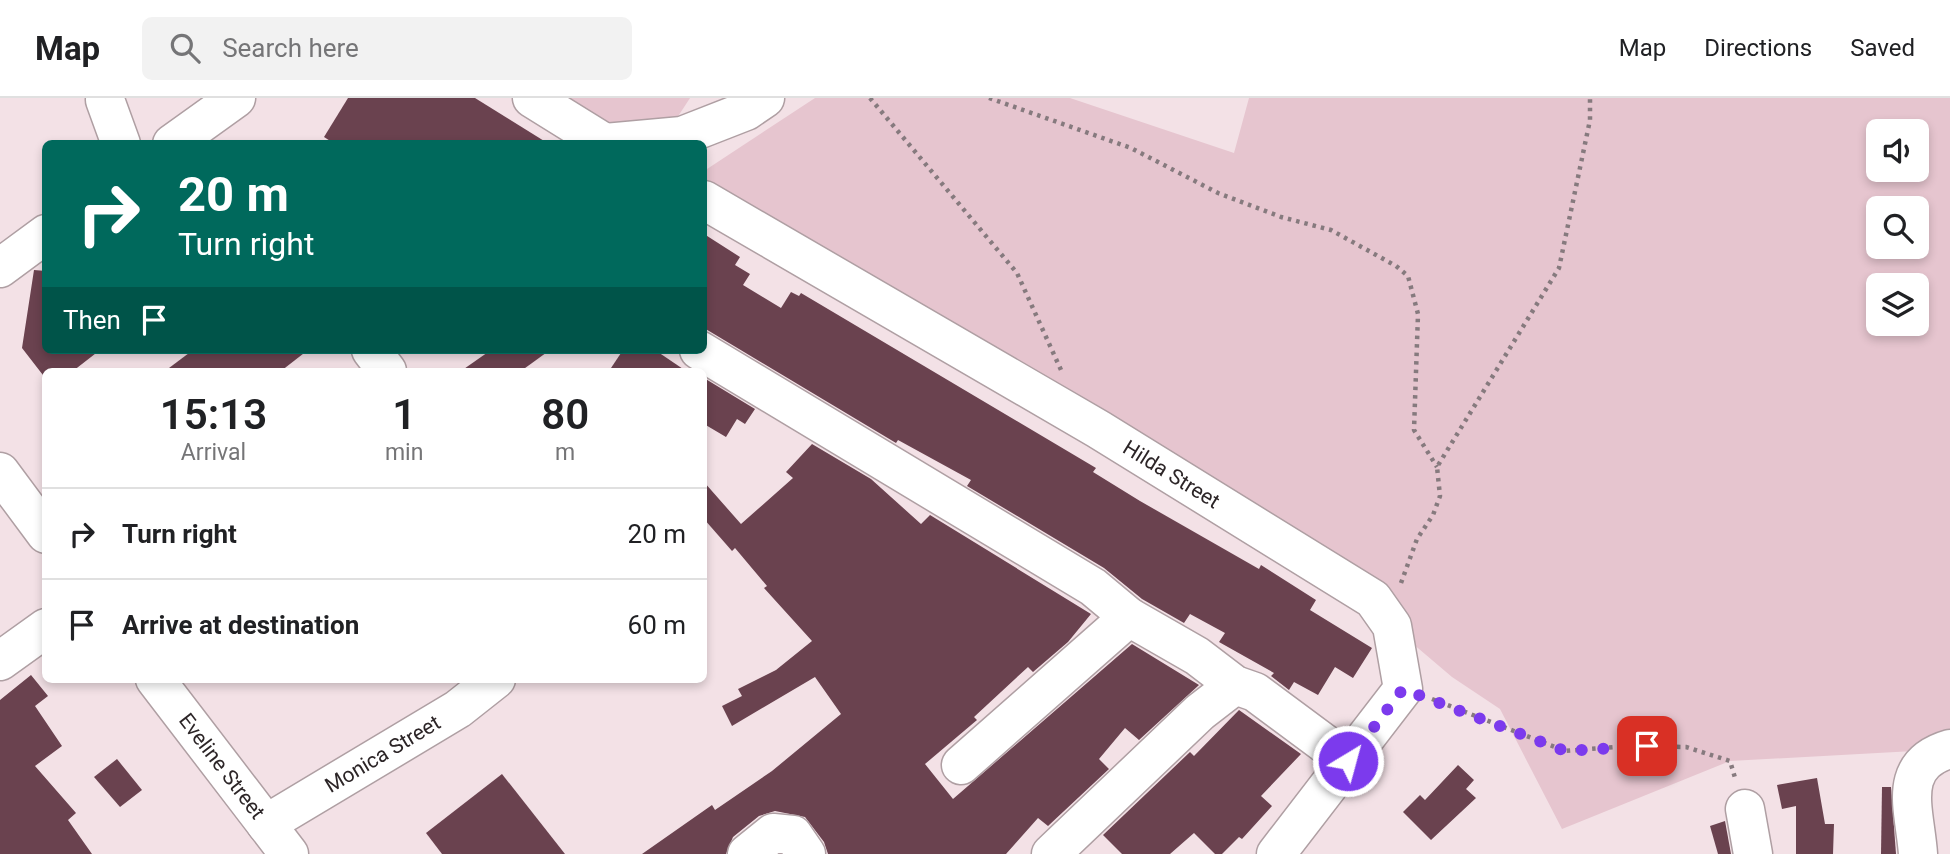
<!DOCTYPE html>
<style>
:root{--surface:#fff;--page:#f2f2f2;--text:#202124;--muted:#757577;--line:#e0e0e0}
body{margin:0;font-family:Roboto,sans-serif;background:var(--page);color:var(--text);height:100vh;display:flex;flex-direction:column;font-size:26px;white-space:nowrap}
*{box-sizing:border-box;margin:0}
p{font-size:23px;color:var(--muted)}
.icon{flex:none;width:38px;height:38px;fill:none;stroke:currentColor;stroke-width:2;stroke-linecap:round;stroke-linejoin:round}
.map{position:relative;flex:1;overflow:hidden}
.details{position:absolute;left:42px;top:270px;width:665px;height:315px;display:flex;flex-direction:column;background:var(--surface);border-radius:10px;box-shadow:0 4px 10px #0003}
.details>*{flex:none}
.banner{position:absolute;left:42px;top:42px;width:665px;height:214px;border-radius:10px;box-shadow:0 4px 10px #0003;background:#00695c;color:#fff;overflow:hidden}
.buttons{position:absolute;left:1866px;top:21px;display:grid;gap:14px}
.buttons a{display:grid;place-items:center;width:63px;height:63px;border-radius:10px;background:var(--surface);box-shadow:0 4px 10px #0003;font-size:35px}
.pin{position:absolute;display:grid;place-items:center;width:60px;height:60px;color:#fff;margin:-30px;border-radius:14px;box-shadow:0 4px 10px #0006}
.me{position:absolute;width:77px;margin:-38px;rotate:37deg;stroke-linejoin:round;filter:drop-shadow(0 0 5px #0008)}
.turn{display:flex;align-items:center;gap:24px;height:147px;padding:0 21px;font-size:32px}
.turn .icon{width:91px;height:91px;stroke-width:2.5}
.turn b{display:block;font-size:49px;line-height:60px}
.then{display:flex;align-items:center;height:66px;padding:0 21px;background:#0003;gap:14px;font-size:26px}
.eta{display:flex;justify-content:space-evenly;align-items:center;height:119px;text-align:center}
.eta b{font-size:42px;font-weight:600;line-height:49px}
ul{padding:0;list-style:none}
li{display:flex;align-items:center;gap:21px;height:91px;padding:0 21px;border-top:2px solid var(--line)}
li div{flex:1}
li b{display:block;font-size:26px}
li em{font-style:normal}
header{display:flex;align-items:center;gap:42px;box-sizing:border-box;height:98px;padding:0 35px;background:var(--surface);border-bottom:2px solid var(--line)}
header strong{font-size:33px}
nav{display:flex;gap:38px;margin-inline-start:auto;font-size:24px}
.search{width:490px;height:63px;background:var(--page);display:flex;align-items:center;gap:18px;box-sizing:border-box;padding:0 24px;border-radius:10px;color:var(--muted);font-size:26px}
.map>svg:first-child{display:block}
.green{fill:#e6c5cf;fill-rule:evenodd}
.building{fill:#6a424f}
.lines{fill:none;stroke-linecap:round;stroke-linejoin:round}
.minor-casing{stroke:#af9fa3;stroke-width:41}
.path{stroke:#867a7e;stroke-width:4.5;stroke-dasharray:3.5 5;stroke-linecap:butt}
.minor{stroke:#fff;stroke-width:38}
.route{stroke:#7c3aed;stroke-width:12;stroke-dasharray:0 21.6}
.labels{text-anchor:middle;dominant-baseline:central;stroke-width:7;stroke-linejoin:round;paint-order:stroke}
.street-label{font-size:21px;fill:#2c2527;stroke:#feeff3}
</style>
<header>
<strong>Map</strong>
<div class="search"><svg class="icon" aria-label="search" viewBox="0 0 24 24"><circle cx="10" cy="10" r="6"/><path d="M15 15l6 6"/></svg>Search here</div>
<nav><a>Map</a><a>Directions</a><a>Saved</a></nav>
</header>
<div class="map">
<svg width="1950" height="756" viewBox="0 0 1950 756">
<rect width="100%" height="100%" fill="#f3e1e6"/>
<g class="green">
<path d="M569,0H690L675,23L614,28Z"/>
<path d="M815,0H1070L1234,55L1249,0H1950V651L1730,663L1562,731L1500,611L1452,579L1392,528L704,102V73ZM1878,33H1916V72H1878ZM1878,110H1916V149H1878ZM1878,187H1916V226H1878Z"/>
</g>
<g class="building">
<path d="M348,0H475L549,46H335L324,39Z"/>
<path d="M704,136L740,159L735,167L750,176L743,187L781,210L791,194L799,198L801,195L1096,370L1093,374L1140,403L1259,471L1261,467L1316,502L1310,512L1372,550L1353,580L1335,569L1318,597L1294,584L1289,592L1271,578L1274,575L1219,544L1225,535L1190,516L1184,525L1142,501L1104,470L967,388L971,382L898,342L896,345L704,230Z"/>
<path d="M34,172L46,173V252H100L73,273H46V281L22,250Z"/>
<path d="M193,252H308L281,273H165Z"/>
<path d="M491,252H550L521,273H461Z"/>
<path d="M623,252H655L686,273H609Z"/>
<path d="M704,280L755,311L745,326L737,321L726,339L704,326Z"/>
<path d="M812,346L871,381L921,426L930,417L1091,516L1068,544L1033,574L1028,569L974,619L977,622L925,666L953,701L1132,546L1199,587L1139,642L1125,630L1099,661L1109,671L1048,728L1038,720L1006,756H828L824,744L805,719L775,713L759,718L733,739L726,756H642L712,707L715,712L772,673L841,616L815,579L732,628L722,608L742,598L738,591L776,572L812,543L764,490L767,488L735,450L732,453L704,421V384L741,426L793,380L786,374Z"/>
<path d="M31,577L48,598L35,608L62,648L35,668L76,715L68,722L92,756H0V602Z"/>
<path d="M1239,612L1301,656L1261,698L1272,708L1242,741L1239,739L1222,756H1215L1194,735L1170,756H1122L1103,737L1190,654L1194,658Z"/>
<path d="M117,661L142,692L120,709L94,679Z"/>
<path d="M1458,667L1474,682L1466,691L1476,700L1431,742L1403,714L1420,697L1425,702Z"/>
<path d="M502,676L565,756H442L426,735Z"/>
<path d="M1817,680L1825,726H1834L1833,756H1796V708L1782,711L1777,687Z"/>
<path d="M1882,689H1891L1896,756H1881Z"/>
<path d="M1725,723L1731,756H1718L1710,728Z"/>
</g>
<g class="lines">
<defs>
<g id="minor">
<path d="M532,0L606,46"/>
<path d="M105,2L121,46"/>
<path d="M605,45L682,38L746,13L765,0"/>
<path d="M172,46L236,0"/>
<path id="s1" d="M704,102L1098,331L1373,501L1392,528L1403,591L1276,756"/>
<path d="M0,170L46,136"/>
<path d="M371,252L387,273"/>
<path d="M699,252L1093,489L1129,519L1197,558L1235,587L1255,594L1348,663"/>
<path d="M0,374L46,436"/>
<path d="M0,563L46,530"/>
<path id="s2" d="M155,581L289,756"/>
<path d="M961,667L1129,519"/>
<path d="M1745,711L1753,756"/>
<path id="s3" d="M266,726L458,611L496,581"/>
<path d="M747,756L773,735L793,737L806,756"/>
<path d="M1051,756L1200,614L1235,587"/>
<path d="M1918,756C1915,712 1895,667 1950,651"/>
</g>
</defs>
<use href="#minor" class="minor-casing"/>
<g class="path">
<path d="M870,0L1017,175L1061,272"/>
<path d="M989,0L1131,50L1218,95L1281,119L1331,132L1396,168L1408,178L1418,216L1414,332L1437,369"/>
<path d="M1401,485L1417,441L1433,417L1440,398L1437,369L1559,170L1590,22V0"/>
<path d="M1432,601L1565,653L1627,648L1686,649L1730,663L1736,683"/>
</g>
<use href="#minor" class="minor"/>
</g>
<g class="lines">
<path class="route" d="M1348,663L1403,591L1565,653L1647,648"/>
</g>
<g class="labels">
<g class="street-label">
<text stroke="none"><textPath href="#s1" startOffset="542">Hilda Street</textPath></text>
<text stroke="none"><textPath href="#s3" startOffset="136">Monica Street</textPath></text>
<text stroke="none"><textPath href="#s2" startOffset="110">Eveline Street</textPath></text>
</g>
</g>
</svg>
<div class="buttons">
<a><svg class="icon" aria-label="sound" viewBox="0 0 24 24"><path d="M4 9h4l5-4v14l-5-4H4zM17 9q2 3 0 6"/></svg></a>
<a><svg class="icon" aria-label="search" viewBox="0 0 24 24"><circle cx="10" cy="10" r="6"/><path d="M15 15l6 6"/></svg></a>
<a><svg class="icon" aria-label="layers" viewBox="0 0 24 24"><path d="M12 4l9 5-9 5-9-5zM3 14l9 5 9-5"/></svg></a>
</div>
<div class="pin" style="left:1647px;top:648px;background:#d93025"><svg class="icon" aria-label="arrive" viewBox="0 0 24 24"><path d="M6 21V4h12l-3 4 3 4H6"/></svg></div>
<svg class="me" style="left:1348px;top:663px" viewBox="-20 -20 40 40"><circle r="17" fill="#7c3aed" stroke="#fff" stroke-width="3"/><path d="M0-11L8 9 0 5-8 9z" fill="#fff"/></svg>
<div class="banner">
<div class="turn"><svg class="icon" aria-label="right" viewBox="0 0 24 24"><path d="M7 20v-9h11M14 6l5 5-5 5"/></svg><div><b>20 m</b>Turn right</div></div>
<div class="then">Then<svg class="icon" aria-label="arrive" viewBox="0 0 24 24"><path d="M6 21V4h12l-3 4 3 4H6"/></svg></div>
</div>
<section class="details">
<div class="eta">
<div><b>15:13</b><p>Arrival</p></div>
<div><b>1</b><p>min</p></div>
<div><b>80</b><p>m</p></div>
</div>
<ul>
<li><svg class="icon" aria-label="right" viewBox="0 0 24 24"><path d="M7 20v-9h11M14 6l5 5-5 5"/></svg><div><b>Turn right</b></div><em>20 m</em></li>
<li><svg class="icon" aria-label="arrive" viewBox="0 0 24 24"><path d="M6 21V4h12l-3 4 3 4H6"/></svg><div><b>Arrive at destination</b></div><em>60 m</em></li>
</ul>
</section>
</div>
